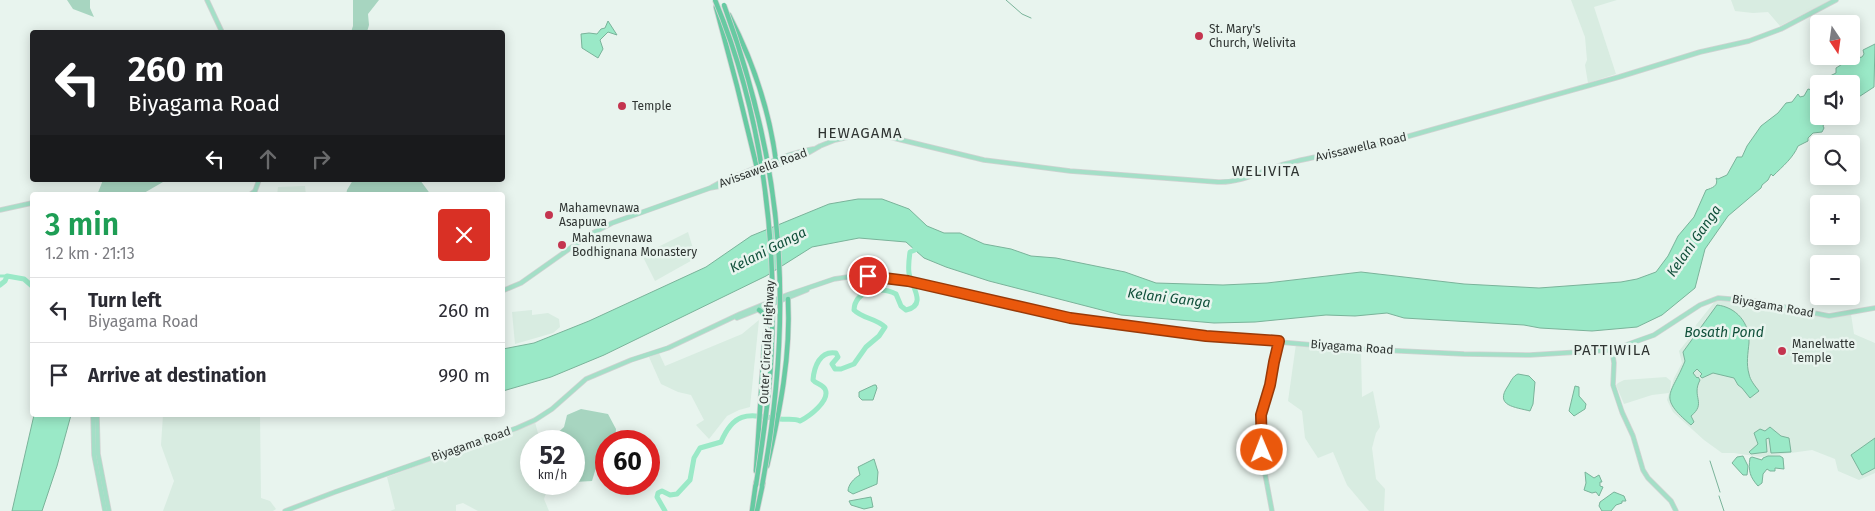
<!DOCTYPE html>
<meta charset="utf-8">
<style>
:root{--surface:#fff;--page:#f2f2f3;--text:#2b2b33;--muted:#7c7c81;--line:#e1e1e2}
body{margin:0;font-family:"Fira Sans",sans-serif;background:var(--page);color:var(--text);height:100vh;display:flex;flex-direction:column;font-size:19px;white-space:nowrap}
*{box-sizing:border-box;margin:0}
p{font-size:16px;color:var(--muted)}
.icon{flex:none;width:28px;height:28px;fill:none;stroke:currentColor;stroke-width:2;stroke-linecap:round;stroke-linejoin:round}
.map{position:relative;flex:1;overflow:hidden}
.side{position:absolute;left:30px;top:192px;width:475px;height:225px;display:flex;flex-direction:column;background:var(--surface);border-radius:5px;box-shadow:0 2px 12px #0003}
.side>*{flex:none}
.banner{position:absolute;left:30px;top:30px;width:475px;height:152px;border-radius:5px;box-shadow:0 2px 12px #0003;background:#202124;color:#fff;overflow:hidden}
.needle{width:32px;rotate:167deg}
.buttons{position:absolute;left:1810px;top:15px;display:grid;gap:10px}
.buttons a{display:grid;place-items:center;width:50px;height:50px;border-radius:5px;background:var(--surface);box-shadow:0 2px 12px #0003;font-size:25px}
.speed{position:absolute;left:520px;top:430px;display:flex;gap:10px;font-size:25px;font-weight:700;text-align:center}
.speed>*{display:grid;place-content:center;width:65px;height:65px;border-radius:50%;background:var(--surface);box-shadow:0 2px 12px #0003;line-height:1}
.speed small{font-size:12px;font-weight:400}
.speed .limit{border:8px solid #d22;background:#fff;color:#111}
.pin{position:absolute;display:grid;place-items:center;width:42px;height:42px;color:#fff;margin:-21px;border:2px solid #fff;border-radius:50%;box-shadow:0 1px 5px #0007}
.me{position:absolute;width:55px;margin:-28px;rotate:359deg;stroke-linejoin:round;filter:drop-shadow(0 0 4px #0008)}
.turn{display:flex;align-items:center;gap:18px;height:105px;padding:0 15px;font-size:22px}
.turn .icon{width:65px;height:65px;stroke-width:2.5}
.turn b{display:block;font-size:35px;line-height:42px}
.lanes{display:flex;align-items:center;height:48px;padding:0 15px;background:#0003;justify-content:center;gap:25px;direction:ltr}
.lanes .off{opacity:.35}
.round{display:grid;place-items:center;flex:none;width:52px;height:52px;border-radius:5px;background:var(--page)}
.summary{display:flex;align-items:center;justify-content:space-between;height:85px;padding:0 15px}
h1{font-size:30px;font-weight:600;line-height:38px;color:#1e9e55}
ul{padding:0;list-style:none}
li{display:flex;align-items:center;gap:15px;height:65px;padding:0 15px;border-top:1px solid var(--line)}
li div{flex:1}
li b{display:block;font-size:19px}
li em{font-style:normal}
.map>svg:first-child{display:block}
.built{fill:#d8ece1}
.green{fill:#a7d5c0}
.water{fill:#9ae9c7;stroke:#7ab39a}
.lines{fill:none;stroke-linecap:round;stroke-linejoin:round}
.stream{stroke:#7ab39a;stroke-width:1}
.canal{stroke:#9ae9c7;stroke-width:3}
.river{stroke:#9ae9c7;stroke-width:5}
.primary-casing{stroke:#d1d2d2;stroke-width:5.5}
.motorway-casing{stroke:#d1d2d2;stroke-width:6}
.primary{stroke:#a4dfc7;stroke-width:4}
.motorway{stroke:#67caa2;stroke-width:4.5}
.motorway-bridge-casing{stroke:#d1d2d2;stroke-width:6;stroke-linecap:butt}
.motorway-bridge{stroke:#67caa2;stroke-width:4.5}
.route-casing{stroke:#983908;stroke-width:12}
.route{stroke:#ea580c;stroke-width:9}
.poi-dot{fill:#c4344f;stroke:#e8f4ee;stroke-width:2}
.labels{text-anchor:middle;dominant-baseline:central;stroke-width:5;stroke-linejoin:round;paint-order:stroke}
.poi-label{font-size:12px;fill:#2f3432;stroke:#e8f4ee;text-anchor:start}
.street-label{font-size:12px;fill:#2f3432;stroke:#e8f4ee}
.water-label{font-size:14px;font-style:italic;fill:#11503b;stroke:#e8f4ee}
.quarter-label{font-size:15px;letter-spacing:1px;fill:#2f3432;stroke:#e8f4ee}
</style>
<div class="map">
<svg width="1875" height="511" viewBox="0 0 1875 511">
<rect width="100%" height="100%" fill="#e8f4ee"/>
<g class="built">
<path d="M1571,0H1617L1594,7L1616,74L1588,83L1585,65L1587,60L1585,37Z"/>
<path d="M1731,0H1831L1780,26L1768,12L1753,13L1735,11Z"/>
<path d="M305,186L306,195H277L278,187Z"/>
<path d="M688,232L696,258L655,281L642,255Z"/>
<path d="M1727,299L1754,302L1829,317L1851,314L1854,334L1875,343V473L1859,480L1838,471L1835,459L1812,450L1761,457L1734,453H1722L1704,440L1673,412L1667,400L1669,393L1652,395L1624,404L1616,385L1618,383L1624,380L1666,377L1671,381L1670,393L1674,378L1682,363L1679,351L1691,336L1696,325L1716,300Z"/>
<path d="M532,310V315L548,313L559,319L560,327L553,333L515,344L512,312Z"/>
<path d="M759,320L750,407L739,410L727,416L709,439L696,425L704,420L691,395L678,392L661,384L649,357L659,353L665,366L742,334Z"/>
<path d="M1296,344L1361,352L1362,397L1373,391L1378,417L1380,427L1376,433L1372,448L1376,479L1385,489L1384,511H1369L1347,485L1333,452L1318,458L1305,438L1302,411L1288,401Z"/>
<path d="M163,415H260L261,498L270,501L276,509L273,511H163L174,481L161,445Z"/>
<path d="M535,422L540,441H531V484H549L544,499L549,511H478L463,503L456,505V511H390L395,509L387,477Z"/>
</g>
<g class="green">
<path d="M67,0H90V8L94,17L73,9Z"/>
<path d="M353,0H379L368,14L369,25L367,32H351L353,26Z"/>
<path d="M103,180H162L163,182L144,193V195H97Z"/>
<path d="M353,180H395L399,182L420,180L431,195H346L347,190Z"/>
<path d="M581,409L608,414L616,429L615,441H606V454L598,461L592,481L574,482V441H549L564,427L567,415Z"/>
</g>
<g class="water">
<path d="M608,21L617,35L608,32L600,40L603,49L598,58L582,48L581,34L589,33L597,34L601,29L605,28Z"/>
<path d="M1875,44L1874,87L1851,102V84H1819V116H1837L1835,118H1833L1832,122L1824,124L1823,126L1824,128L1822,132L1813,133L1808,138V141L1798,146C1793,158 1783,166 1773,176L1771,174L1768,180L1762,185L1761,188L1728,216L1705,249L1695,288L1662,315L1637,327L1592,331L1540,328L1524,325L1404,318L1387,313L1355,316L1326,315L1255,322L1214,323L1121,315L989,281L946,267L924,258L906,242L859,238L812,247L766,276L604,355L551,377L503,391V349L534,343L589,321L706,267L751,236L829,204L858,199H882L909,209L927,226L944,233H960L984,244L1011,249L1031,256L1056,258L1125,272L1156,283L1223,285L1267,283L1361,272L1464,284L1539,288L1621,282L1637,279L1656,272L1668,256L1678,236L1694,217L1706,190C1712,188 1719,186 1716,178L1718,179L1727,175L1737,157H1742L1747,146L1761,126L1778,113L1786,103L1792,102L1798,94L1800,97L1804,96L1808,89L1812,90L1820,82L1830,79V76L1836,73V68L1844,63L1849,64L1852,59L1862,57L1864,54L1863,50Z"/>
<path d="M1717,305C1736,307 1750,323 1749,343C1748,353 1746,364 1749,374C1750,380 1755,386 1759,391L1750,398L1742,388L1738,385L1734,378L1713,373L1702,378L1700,376L1702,374L1697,369L1693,373L1697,378L1698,377L1700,380C1691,397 1707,403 1691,416L1694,422L1691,425C1657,396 1671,396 1685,361L1683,352Z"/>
<path d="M1518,374L1529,376L1535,382L1533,404L1530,411C1515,407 1494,406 1508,386C1511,381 1513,376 1518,374Z"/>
<path d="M874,385H876L877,388L873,400H862L859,397V392Z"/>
<path d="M1575,386L1579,387V396L1586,404L1585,409L1574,416L1569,411Z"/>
<path d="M34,415H71L57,466L42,511H12Z"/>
<path d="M1770,427L1781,436L1789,438L1791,452L1771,453L1769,438L1766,439L1767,452L1751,454L1749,452L1758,444L1754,433L1760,429L1765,431Z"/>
<path d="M1875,438V468L1862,475L1851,455Z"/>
<path d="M1743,456L1748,466L1747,475H1743L1732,463L1737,457Z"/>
<path d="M1768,456H1780L1783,458L1784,469L1775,468V471H1770L1767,469L1763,474L1762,483L1758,486C1750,477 1748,471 1750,458L1752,457L1762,460L1763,458Z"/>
<path d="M874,459L878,472L877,484L853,494L848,491C848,485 854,478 860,475L858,467Z"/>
<path d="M1585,472L1594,478L1599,475L1602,482H1600V486L1603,487L1599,496L1596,492L1592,493L1584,490L1586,483Z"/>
<path d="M1614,492L1624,496L1626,501H1622V503L1616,505L1611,511H1602L1599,506L1600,502Z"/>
<path d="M871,497L873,507L864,509L851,505L849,501Z"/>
</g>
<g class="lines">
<g class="stream">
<path d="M1006,0L1022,14L1031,18"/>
<path d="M1710,461L1720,492"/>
<path d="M1719,496L1724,511"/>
</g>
<path class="canal" d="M0,276H7"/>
<g class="river">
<path d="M0,285L5,281L7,276L24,279L32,286"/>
<path d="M665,511L657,497L658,493L662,491L670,495L677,494L690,480L694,458L700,448L721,442C735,409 750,415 780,419C787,420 794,418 800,421C808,417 831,401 825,389C822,384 816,384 813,380C814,367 820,350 836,353L838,357L832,364L835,369H841L854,364L866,347L879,336L885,327C876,318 863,319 854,310C855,290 881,286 896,294L901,306L906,310C928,305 911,286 909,273C908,266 909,259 910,252L915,250V246"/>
</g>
<defs>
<g id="primary">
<path d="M207,0L222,32"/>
<path d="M712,187L721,182C748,172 786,153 813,149"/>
<path d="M250,195L255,191L259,180"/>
<path d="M0,210L32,203"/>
<path d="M502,291L521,283L589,235L612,223L710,188L721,186L801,157L820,146L835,140L863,134L881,135L984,160L1070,171L1218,182C1242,183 1263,170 1285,164C1319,155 1354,151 1388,142L1619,77L1700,52L1749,41L1781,29L1836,0"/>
<path d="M737,318L807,290"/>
<path d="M1612,350L1614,363L1613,385L1622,412L1633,436L1643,470L1648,478L1671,501L1676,511"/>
<path d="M93,415L94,455L105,511"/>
<path d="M97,415L98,454L109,511"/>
<path d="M285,511L335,492L517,428L535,420L552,409L586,379L631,360L668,348L740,314L787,295L834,279L855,276L868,275L908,281L995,300L1046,314L1207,336L1360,349L1464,354L1530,355L1612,350L1654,335L1700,305L1718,298L1754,301L1829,316L1875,308"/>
<path d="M1272,511L1263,463L1261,415L1270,385L1274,362L1279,341"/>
</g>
<g id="motorway">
<path d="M716,7L737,86L757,168"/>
<path d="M729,15C753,61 769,109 776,161"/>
<path d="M759,310L763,313L766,319"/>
<path d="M767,466C780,411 791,355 788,299"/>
<path d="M756,471L764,347L769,306"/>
<path d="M752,511L756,482"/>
<path d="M757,511L763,483"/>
</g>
</defs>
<use href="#primary" class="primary-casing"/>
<use href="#motorway" class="motorway-casing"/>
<use href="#primary" class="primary"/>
<use href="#motorway" class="motorway"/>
<defs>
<g id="motorway-bridge">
<path d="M715,0C762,113 778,240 771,361C769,403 762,444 756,485"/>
<path d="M724,5C785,170 794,314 762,486"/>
</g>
</defs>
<use href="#motorway-bridge" class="motorway-bridge-casing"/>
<use href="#motorway-bridge" class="motorway-bridge"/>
</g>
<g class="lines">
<defs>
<path id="route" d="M868,276L908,281L1070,318L1206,336L1279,341L1274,362L1270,385L1261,415L1262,450"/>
</defs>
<use href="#route" class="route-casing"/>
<use href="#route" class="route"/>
</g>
<g class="poi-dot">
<circle cx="1199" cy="36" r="5"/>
<circle cx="622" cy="106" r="5"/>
<circle cx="549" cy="215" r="5"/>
<circle cx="562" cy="245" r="5"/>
<circle cx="1782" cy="351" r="5"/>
</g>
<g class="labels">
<g class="poi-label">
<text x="1209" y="29">St. Mary's<tspan x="1209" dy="14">Church, Welivita</tspan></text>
<text x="632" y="106">Temple</text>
<text x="559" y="208">Mahamevnawa<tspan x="559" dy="14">Asapuwa</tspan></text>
<text x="572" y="238">Mahamevnawa<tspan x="572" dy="14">Bodhignana Monastery</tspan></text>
<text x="1792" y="344">Manelwatte<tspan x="1792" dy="14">Temple</tspan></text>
</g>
<g class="street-label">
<text transform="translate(1361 147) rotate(-13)">Avissawella Road</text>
<text transform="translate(763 168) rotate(-20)">Avissawella Road</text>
<text transform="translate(1773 306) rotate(10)">Biyagama Road</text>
<text transform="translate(767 342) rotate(-87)">Outer Circular Highway</text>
<text transform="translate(1352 347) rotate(4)">Biyagama Road</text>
<text transform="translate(471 444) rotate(-19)">Biyagama Road</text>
</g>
<g class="water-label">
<text transform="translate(1694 241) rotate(-55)">Kelani Ganga</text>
<text transform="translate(768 250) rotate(-27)">Kelani Ganga</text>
<text transform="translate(1169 298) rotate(7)">Kelani Ganga</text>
<text x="1724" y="332">Bosath Pond</text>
</g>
<g class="quarter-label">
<text x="860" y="133">HEWAGAMA</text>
<text x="1266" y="171">WELIVITA</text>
<text x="1612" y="350">PATTIWILA</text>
</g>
</g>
</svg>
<div class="buttons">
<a><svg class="needle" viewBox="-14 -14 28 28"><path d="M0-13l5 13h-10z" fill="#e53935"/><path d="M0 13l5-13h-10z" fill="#7c7c81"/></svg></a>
<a><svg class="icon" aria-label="sound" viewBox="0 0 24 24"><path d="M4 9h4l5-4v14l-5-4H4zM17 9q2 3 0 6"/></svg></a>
<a><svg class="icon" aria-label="search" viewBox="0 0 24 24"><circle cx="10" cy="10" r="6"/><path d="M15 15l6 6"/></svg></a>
<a>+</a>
<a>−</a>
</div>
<div class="speed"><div>52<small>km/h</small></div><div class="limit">60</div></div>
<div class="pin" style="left:868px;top:276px;background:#d93025"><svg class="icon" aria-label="arrive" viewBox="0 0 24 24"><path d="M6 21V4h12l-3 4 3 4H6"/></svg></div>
<svg class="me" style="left:1262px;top:450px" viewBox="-20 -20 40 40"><circle r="17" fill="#ea580c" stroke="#fff" stroke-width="3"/><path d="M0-11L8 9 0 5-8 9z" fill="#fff"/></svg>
<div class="banner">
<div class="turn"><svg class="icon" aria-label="left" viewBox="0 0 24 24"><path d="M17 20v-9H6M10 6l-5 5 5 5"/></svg><div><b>260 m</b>Biyagama Road</div></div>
<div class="lanes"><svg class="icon" aria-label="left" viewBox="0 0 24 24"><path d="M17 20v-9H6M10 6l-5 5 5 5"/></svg><svg class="icon off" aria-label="ahead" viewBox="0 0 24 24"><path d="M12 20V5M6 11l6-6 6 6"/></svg><svg class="icon off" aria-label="right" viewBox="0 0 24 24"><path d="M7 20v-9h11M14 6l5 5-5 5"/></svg></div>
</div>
<section class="side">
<div class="summary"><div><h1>3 min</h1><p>1.2 km · 21:13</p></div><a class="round" style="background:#d93025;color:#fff"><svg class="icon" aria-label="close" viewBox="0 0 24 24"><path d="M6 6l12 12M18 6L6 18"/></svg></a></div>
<ul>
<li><svg class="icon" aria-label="left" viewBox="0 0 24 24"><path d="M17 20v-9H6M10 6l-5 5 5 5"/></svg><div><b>Turn left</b><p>Biyagama Road</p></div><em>260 m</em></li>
<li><svg class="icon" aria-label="arrive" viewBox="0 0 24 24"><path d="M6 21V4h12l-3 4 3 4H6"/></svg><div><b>Arrive at destination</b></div><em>990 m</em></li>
</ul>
</section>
</div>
